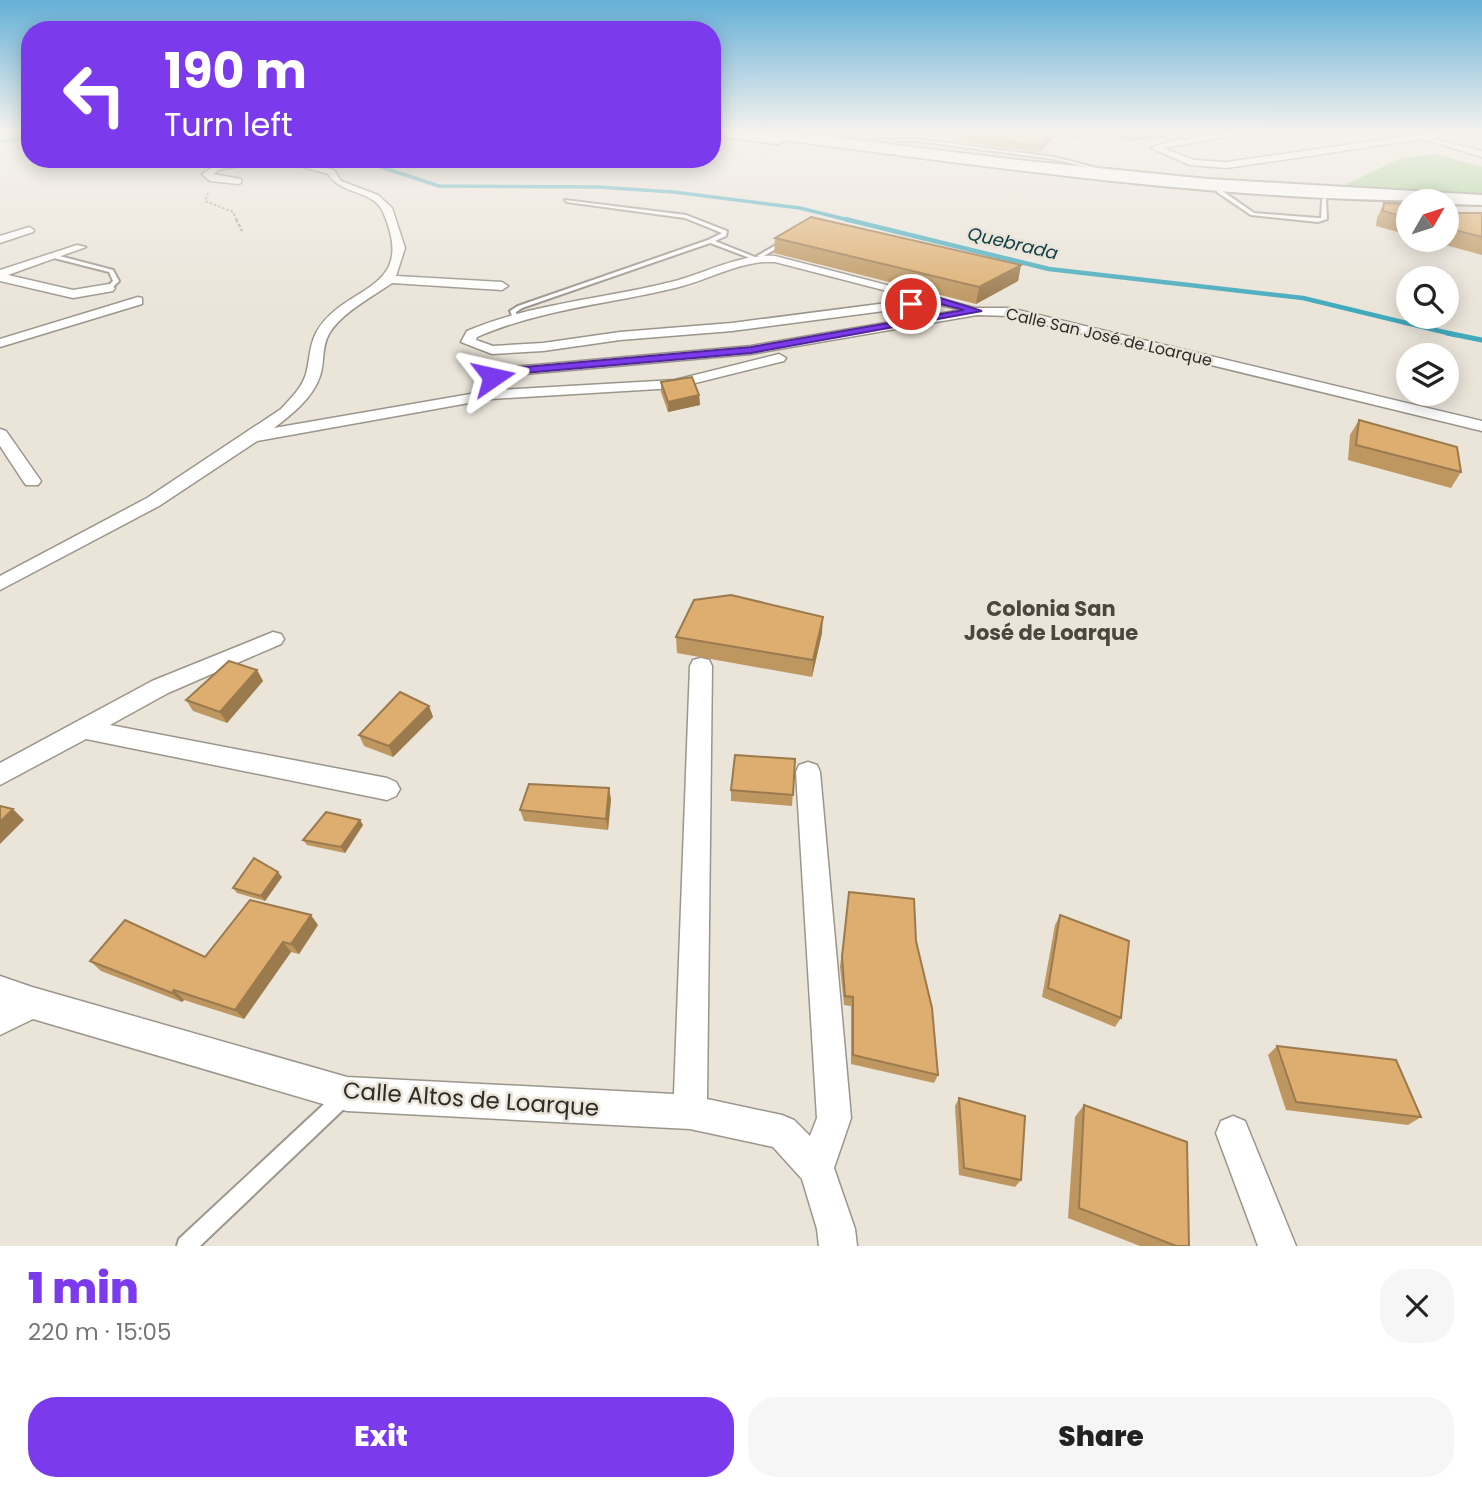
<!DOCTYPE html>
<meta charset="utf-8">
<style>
:root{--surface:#fff;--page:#f6f6f6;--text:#222;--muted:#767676;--accent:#7c3aed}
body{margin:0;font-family:Poppins,sans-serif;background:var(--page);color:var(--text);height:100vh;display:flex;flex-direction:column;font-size:26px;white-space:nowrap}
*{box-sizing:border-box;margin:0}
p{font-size:23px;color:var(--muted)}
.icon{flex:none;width:38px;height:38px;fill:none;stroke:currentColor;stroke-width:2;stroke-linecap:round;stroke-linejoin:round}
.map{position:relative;height:1246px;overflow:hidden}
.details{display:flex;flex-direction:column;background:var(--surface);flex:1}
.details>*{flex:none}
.guide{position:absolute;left:21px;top:21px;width:700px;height:147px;border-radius:28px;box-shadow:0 4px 18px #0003;background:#7c3aed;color:#fff;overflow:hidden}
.needle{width:46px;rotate:51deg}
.controls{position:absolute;left:1396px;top:189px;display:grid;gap:14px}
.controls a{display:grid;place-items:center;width:63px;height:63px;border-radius:50%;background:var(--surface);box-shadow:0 4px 18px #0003;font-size:35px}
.pin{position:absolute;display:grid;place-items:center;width:60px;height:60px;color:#fff;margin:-30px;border:4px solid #fff;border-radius:50%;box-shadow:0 2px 7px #0007}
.me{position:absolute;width:77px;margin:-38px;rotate:79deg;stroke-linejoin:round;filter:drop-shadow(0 0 5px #0008)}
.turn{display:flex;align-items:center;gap:24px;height:147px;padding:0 28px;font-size:32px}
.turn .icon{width:91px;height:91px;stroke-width:2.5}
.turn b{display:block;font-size:49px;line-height:60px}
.round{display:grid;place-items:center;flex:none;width:74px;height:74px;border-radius:28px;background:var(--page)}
.summary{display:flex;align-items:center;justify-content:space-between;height:119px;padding:0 28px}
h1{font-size:42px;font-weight:800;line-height:52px;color:var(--accent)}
.action{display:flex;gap:14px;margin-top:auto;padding:14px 28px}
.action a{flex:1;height:80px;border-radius:28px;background:var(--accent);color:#fff;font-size:28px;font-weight:800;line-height:80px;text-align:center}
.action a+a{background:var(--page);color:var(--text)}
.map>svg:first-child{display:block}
.green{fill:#a0cd90}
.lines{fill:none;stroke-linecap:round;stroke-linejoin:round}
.stream-far2{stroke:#42aabd;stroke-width:3.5}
.stream-far1{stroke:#42aabd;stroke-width:4.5}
.stream{stroke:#42aabd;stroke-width:5}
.lane-casing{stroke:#9b958b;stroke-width:4}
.street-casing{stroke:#9b958b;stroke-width:3}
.highway-casing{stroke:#9b958b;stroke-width:4}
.path-far1{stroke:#a7a29a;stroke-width:2;stroke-dasharray:2.5 2;stroke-linecap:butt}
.path{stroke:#a7a29a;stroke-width:2.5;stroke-dasharray:3.5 2;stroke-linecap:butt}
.lane{fill:#fff;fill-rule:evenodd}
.street{fill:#fff;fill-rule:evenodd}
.highway{fill:#fff;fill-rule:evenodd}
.wall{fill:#be965f}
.shaded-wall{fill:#9b7a4e}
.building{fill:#ddae6f;stroke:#9b7a4e;stroke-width:2}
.route{fill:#7c3aed;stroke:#51269a;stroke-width:2}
.labels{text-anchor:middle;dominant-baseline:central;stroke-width:5;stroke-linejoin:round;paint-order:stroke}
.far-street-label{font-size:16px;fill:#2e2c28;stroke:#eae4d9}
.far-water-label{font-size:18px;font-style:italic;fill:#104048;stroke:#eae4d9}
.neighbourhood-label{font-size:21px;font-weight:bold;fill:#4b473e;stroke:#eae4d9}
.near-street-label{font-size:23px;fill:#2e2c28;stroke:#eae4d9}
</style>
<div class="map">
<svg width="1482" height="1246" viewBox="0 0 1482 1246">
<rect width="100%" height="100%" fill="#eae4d9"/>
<path class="green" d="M1435,154L1482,167V196L1310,190L1345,185L1401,158Z"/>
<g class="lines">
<g class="stream-far2">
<path d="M0,141L30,139"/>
<path d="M374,159L381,167L439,186L598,187L674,192L800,208L852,221"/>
</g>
<path class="stream-far1" d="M845,219L1049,269L1303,298L1456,335"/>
<path class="stream" d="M1447,333L1482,340"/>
<defs>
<g id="lane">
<path d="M915,139L1054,157L1108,171L1106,172L1054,159L915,141H850Z"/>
<path d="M1217,190H1221L1254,213L1318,218H1321L1322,199L1326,198L1327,219L1318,222L1251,215L1217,192Z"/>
<path d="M565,200L686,215L727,231L726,236L715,241L755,257L750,258L710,243L522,308L516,312L517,318H513L510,311L518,306L708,240L722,233L685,218L567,202Z"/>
<path d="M783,241L788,242L762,257L757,256Z"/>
<path d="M52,254L113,270L119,281L111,289H107V287L113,281L109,272L50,257L49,256Z"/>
<path d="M343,1090L349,1092L351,1098L349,1104L200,1246H177L179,1239L337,1092Z"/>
</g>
<g id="street">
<path d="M1234,132H1256L1163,148L1194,160L1227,162L1437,132H1458L1431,138L1482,151V157L1423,139L1227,168L1190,165L1151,148L1171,141Z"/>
<path d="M259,159H295L334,170L341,181L378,195L392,208L405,248L396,276L502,282L508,286L502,290L392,283C372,297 341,313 329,334C321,348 325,362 320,376C313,398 291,415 274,428L482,392L480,384L488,374L513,367L751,346L961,310L937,304L732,331L620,340L543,351L492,354L461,342L467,331C533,303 603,299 671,282C707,273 738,254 775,256L975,308H1010L1482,421V431L1010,316L977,315L751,354L514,375L498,380L494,384L497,390L675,380L779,354L786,358L784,361L675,388L491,399L257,441L159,506L0,590V576L147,498L281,409C290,399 302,388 306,374C310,360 309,346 316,333C343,283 419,294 383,212C374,190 341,195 328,174L282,161L221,169L213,174L241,179V183L238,184L210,181L202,174L216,165ZM763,262H775L918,299L732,323L620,332L543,343L493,346L476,340L477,337C541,309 609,304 675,288C705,281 732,265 763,262Z"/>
<path d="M29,227L34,230L33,232L0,243V236Z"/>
<path d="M77,245L86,247L8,275L73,290L109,284L115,288L113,291L73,298L0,281V270Z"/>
<path d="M138,297L142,298V304L0,347V339Z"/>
<path d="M0,429L6,431L41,481L38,485H26L23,481L0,446Z"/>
<path d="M273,632L281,634L284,639L281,644L168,693L110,725L387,778L396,782L400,789L396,796L387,800L86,739L0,785V763L152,681Z"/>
<path d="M701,658L709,660L712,666L707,1099L782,1115L794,1120L810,1136L817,1118L796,772L799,765L808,762L817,765L820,772L851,1118L834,1168L855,1229L857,1246H819L817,1229L802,1179L773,1147L690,1129L347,1111L33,1019L0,1035V976L32,987L347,1077L674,1094L690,666L693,660Z"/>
<path d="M1233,1116L1245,1121L1296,1246H1258L1216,1133L1221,1121Z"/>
</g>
<path id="highway" d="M712,132H789L1027,161L1208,179L1482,195V205L1447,204V201C1228,201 1004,169 785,140L778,144L718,136Z"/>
</defs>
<use href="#lane" class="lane-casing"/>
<use href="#street" class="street-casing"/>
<use href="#highway" class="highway-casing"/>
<path class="path-far1" d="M208,193L205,201L233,212L237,221"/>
<path class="path" d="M236,219L242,231"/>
<use href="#lane" class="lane"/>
<use href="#street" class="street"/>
<use href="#highway" class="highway"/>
</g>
<g class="wall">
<path d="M955,132H1205L1152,139L1128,141L1103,135L1070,139L1057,134L1040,152L954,141Z"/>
<path d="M1384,203L1409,204V235L1376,226L1377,218Z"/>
<path d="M1447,205L1455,213H1482V255L1427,240H1447Z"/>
<path d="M775,238L1021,265L1018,281L976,304L774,253Z"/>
<path d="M661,382L699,395L700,405L668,412L661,392Z"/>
<path d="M1359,420L1461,472L1451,488L1348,460L1350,435Z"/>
<path d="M822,633L812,677L677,653L676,637Z"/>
<path d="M257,670L263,681L227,723L193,711L186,700Z"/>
<path d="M429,706L433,717L393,757L364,746L359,735Z"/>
<path d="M795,759L792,806L731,801V790Z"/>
<path d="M611,799L608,830L524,821L520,810Z"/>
<path d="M360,820L363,825L345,853L307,845L303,840Z"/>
<path d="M282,877L265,901L237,893L233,888Z"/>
<path d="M849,892L916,941L938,1075L934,1083L851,1064V1006L844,1005L840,967Z"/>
<path d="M1060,915L1121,1018L1115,1027L1042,997L1055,925Z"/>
<path d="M318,925L299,954L291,952L244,1019L184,1000L182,1002L101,971L90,961L205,957Z"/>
<path d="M1277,1046L1421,1117L1408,1125L1286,1110L1268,1055Z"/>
<path d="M959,1098L1021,1180L1015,1187L959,1175L955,1106Z"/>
<path d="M1084,1105L1189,1246H1140L1068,1218L1075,1117Z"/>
</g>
<g class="shaded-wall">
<path d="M1054,132H1057V134L1040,152L1041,146Z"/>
<path d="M1076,132H1104L1103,135L1070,139L1071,133Z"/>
<path d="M1154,132H1205L1152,139L1128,141L1130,134Z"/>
<path d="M1021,265L1018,281L976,304L979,287Z"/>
<path d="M699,395L700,405L668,412V402Z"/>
<path d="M823,617L822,633L812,677L813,660Z"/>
<path d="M257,670L263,681L227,723L220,712Z"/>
<path d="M429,706L433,717L393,757L389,746Z"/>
<path d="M609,788L611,799L608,830L606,819Z"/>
<path d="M13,809L24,820L0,844V822Z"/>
<path d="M360,820L363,825L345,853L341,847Z"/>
<path d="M278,872L282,877L265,901L261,896Z"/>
<path d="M311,915L318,925L299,954L291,944Z"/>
<path d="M283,942L291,952L244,1019L235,1010Z"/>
<path d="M174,990L184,1000L182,1002L172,993Z"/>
</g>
<g class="building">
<path d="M955,132H1054L1041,146L955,135Z"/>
<path d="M1121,132H1157L1130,134Z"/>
<path d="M1384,203L1409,204V218L1383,211Z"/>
<path d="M1447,205H1453L1455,213H1482V237L1447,228Z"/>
<path d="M811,217L1021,265L979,287L775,238Z"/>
<path d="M692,377L699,395L668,402L661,382Z"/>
<path d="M1359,420L1457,447L1461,472L1356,445Z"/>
<path d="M731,595L823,617L813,660L676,637L694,600Z"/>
<path d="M229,661L257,670L220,712L186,700Z"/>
<path d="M400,692L429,706L389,746L359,735Z"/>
<path d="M735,755L795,759L793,795L731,790Z"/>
<path d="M529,784L609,788L606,819L520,810Z"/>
<path d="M0,806L13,809L0,822Z"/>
<path d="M326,812L360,820L341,847L303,840Z"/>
<path d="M254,858L278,872L261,896L233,888Z"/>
<path d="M849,892L914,899L916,941L932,1008L938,1075L853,1055V997L845,996L842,957Z"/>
<path d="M250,900L311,915L291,944L283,942L235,1010L174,990L172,993L90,961L125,920L205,957Z"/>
<path d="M1060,915L1129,941L1121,1018L1048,988Z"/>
<path d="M1277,1046L1396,1060L1421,1117L1296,1102Z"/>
<path d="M959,1098L1025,1116L1021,1180L964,1168Z"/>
<path d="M1084,1105L1187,1142L1189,1246H1176L1079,1208Z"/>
</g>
<linearGradient id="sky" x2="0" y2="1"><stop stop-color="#65b0d7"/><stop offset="0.43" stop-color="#f6f3ee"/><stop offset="1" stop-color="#f6f3ee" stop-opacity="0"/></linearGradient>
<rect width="1482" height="307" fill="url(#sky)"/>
<path class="route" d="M937,297L982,311L751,353L513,374L493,380L488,377L513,368L751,347L964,310L937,303L911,307L906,304Z"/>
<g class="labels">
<g class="far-street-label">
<text transform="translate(1109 337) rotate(13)">Calle San José de Loarque</text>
</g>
<g class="far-water-label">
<text transform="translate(1013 243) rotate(13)">Quebrada</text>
</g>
<g class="neighbourhood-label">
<text x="1051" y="608">Colonia San<tspan x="1051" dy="24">José de Loarque</tspan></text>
</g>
<g class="near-street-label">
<text transform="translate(471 1099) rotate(4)">Calle Altos de Loarque</text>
</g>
</g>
</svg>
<div class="controls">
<a><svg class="needle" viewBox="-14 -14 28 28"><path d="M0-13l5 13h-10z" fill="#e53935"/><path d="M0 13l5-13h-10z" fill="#767676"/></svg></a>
<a><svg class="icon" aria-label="search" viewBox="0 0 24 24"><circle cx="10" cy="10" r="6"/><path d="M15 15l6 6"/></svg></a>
<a><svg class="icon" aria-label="layers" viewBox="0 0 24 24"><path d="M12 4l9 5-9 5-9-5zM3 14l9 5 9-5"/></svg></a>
</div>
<div class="pin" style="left:911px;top:304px;background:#d93025"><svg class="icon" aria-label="arrive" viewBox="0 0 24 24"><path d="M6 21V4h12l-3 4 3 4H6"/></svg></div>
<svg class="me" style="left:493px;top:377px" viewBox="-20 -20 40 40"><path d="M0-17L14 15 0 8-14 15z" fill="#7c3aed" stroke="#fff" stroke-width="4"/></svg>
<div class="guide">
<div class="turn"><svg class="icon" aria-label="left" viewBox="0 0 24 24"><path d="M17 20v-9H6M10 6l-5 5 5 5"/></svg><div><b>190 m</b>Turn left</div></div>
</div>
</div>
<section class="details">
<div class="summary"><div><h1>1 min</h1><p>220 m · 15:05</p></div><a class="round"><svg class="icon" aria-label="close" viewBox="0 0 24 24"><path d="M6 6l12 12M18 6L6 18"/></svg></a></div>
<div class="action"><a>Exit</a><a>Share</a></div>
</section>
